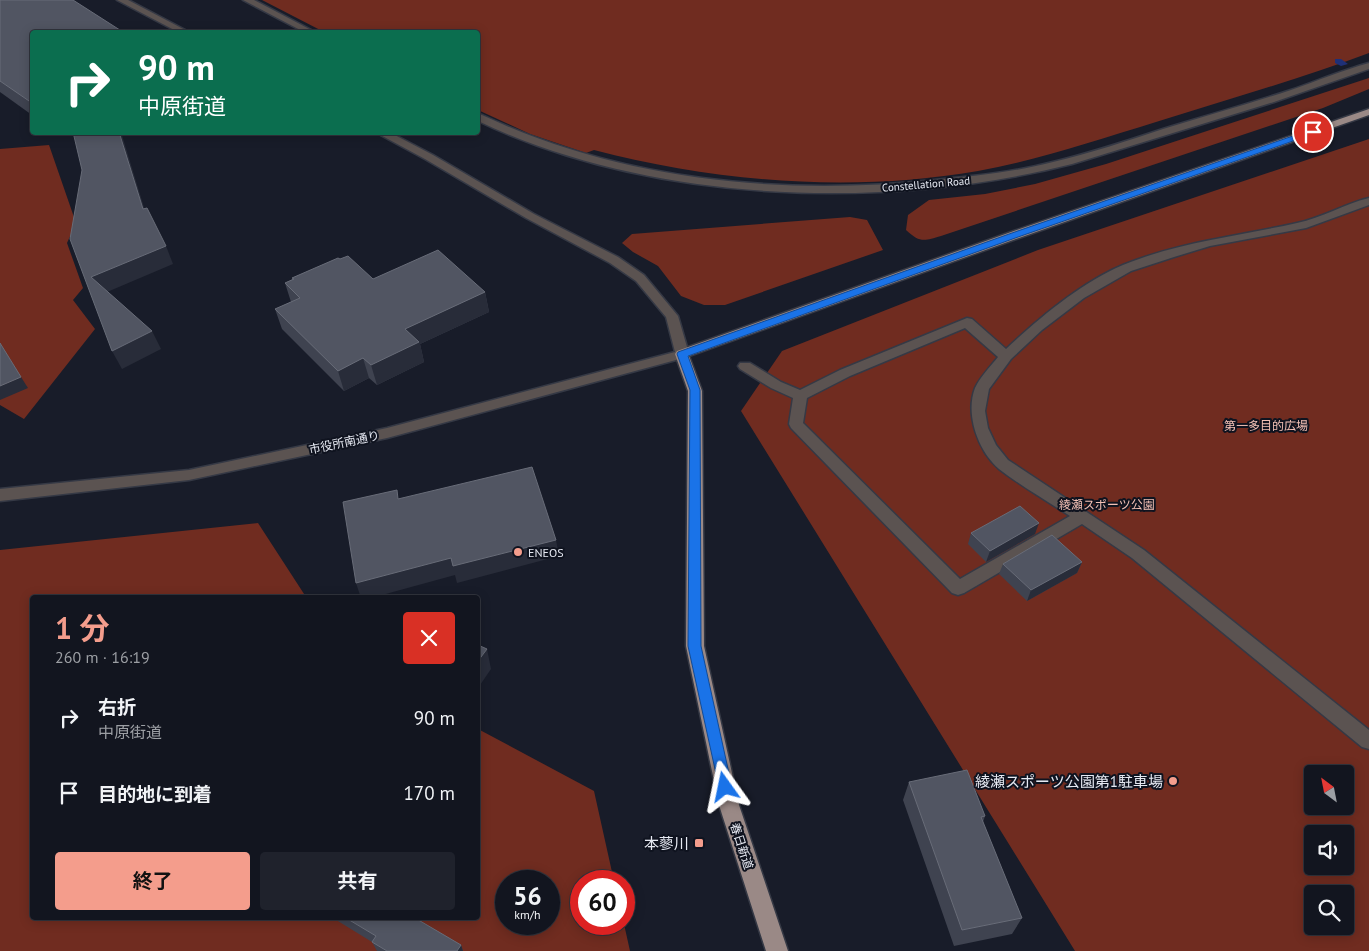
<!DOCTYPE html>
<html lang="ja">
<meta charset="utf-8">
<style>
:root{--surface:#12151f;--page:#1f222c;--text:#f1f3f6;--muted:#9c9fa4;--line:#31343d;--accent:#f49d8c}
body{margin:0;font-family:"PT Sans","Noto Sans JP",sans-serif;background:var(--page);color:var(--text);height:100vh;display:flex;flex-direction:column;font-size:19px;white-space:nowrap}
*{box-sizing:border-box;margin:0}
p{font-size:16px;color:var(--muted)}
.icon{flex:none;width:28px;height:28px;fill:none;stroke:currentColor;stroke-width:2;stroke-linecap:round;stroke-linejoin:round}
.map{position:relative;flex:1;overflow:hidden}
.drawer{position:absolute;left:30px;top:595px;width:450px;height:325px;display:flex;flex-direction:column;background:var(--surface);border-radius:5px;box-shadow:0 2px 12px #0003,0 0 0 1px var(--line)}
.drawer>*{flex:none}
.hud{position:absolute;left:30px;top:30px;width:450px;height:105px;border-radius:5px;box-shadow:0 2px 12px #0003,0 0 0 1px var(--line);background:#0b6e4f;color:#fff;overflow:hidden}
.needle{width:32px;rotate:328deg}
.tools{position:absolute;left:1304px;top:765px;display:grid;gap:10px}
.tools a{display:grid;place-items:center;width:50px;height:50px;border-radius:5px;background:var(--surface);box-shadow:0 2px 12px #0003,0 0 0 1px var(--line);font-size:25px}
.speed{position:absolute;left:495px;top:870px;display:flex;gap:10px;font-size:25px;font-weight:700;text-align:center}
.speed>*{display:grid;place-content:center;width:65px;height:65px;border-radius:50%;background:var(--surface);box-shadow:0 2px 12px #0003,0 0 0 1px var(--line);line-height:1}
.speed small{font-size:12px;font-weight:400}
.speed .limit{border:8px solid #d22;background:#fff;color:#111}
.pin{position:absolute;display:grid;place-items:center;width:42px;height:42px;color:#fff;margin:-21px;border:2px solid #fff;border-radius:50%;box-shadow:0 1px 5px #0007}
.me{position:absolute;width:55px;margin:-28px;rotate:348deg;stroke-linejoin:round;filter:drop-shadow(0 0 4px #0008)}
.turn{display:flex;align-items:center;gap:18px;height:105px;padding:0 25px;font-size:22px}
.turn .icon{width:65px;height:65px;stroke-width:2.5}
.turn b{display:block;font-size:35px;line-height:42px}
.round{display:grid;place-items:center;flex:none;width:52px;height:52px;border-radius:5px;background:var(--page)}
.summary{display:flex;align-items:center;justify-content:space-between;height:85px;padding:0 25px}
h1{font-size:30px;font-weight:700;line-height:38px;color:var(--accent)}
.button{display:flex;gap:10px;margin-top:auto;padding:10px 25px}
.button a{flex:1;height:58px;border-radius:5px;background:var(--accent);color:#111;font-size:20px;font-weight:700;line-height:58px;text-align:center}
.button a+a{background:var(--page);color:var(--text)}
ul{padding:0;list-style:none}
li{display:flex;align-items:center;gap:15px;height:75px;padding:0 25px}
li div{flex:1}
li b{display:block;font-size:19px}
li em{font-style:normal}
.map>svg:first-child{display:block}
.green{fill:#702c20;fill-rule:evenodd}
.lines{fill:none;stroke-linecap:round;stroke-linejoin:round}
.stream{fill:#1f3077;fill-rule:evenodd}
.minor-casing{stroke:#353945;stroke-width:3}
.major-casing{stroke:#353945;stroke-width:3}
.minor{fill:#5b5351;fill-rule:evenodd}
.major{fill:#9a8986;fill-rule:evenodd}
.wall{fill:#3f4350}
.shaded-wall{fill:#282c39}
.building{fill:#515562;stroke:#686c78}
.route{fill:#1a73e8;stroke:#114b97}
.poi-dot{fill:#f49d8c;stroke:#0f131f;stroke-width:2}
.labels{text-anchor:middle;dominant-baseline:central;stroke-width:4;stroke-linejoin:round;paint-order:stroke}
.far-street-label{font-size:11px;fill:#e6e9f2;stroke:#0f131f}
.park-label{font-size:12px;fill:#f3c0b5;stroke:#0f131f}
.street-label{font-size:12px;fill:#e6e9f2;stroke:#0f131f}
.poi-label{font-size:12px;fill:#e6e9f2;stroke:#0f131f;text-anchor:start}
.near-poi-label{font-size:15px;fill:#e6e9f2;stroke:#0f131f;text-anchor:end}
</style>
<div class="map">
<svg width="1369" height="951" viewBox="0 0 1369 951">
<rect width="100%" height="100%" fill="#181c29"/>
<g class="green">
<path d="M262,0H1369V53C1299,79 1227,100 1156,122C1097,140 1039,160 978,171C851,193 717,182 594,150L586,153L530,134L478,110V32H324Z"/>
<path d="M1369,78V89L1323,108L941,236C924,241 920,243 906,230L908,215L929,200L985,194L1035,184L1106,164Z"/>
<path d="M1369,139V951H1075L741,411L782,351L1038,250ZM1312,774H1345V806H1312ZM1312,834H1345V866H1312ZM1312,894H1345V926H1312Z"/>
<path d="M49,145L76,223L67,243L83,288L73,300L95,329L24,419L0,405V149Z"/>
<path d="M850,217L867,220L883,250L725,305H704L681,296L658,266L633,252L622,243L632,234Z"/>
<path d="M258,523L306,597L32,598V918H478V729L594,791L614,881H581V924H624L630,951H0V550ZM506,881H549V924H506Z"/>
</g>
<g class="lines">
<path class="stream" d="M1335,59H1341L1348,64L1341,66L1335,63Z"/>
<defs>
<g id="minor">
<path d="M117,0H128L189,32H178Z"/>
<path d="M243,0H254L315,32H304Z"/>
<path d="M1369,63V69L1274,102L1072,164C887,211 652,204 478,121V114L482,115C622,181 782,196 935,180C975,176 1015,172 1053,162C1091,153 1127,141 1163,129C1206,116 1248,104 1291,90C1317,81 1343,70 1369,63Z"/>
<path d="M375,132H389L433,155L534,214L618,257L644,275L678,316L689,354L687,357L387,438L189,480L0,501V489L189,470L387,428L675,352L666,317L636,281L610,263L526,218L425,159Z"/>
<path d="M1369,198V205L1306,228L1210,246L1174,257L1131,271L1084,298L1042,330L1011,359L989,389L985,411L988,428L996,445L1008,460L1144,550L1369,730V749L1362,747L1132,558L1082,524L964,593L958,595L952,593L791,428L789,424L793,398L771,388L740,369L738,366L740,363H750L781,382L800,390L840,370L967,318L972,319L1006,349C1038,319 1082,282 1123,265C1179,242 1239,236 1297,223C1322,218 1344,204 1369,198ZM965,328L998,357C991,366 980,377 975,388C965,414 978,451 999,469C1021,486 1047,501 1070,516L960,579L803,423L807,398L850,376Z"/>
</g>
<path id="major" d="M1369,109V115L1019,238L689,356L702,391L704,646L739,805L788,951H766L719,805L686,646L688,391L675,354L677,351L1011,232Z"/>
</defs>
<use href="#minor" class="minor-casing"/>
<use href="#major" class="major-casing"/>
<use href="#minor" class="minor"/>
<use href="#major" class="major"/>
</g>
<g class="wall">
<path d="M0,0L32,32V115L0,92Z"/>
<path d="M340,259L373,279L485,292L489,312L420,344L424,362L377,385L369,378L344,391L282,329L275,309L291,302L285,283L293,279L292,278Z"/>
<path d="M971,533L1035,534L986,562L968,544Z"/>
<path d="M1082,562L1077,573L1027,601L999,574L1003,564Z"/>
<path d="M909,782L985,816L983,822L1022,918L1012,934L954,946L903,800Z"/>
<path d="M333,918H415L461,945L463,951H377L372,942Z"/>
</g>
<g class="shaded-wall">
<path d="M119,132H121L150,227L143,209Z"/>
<path d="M166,246L173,264L100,295L91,277Z"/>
<path d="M485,292L489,312L420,344L424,362L377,385L371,365L405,329Z"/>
<path d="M152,331L161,349L122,369L112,351Z"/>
<path d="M363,358L369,378L344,391L338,371Z"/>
<path d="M21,377L28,388L0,400V386Z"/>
<path d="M1039,523L1035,534L986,562L990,551Z"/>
<path d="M556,540L559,556L457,583L455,575L371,598H361L356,583L451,558Z"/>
<path d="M1082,562L1077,573L1027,601L1031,590Z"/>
<path d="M487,649L491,669L478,688V661Z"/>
<path d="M461,945L463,951H457Z"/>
</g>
<g class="building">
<path d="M0,0H73L123,32H32V103L0,81Z"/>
<path d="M73,132H119L143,209L147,208L166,246L91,277L152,331L112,351L70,239L82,170Z"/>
<path d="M438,250L485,292L405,329L419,342L371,365L363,358L338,371L275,309L300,298L285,283L294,279L292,278L338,258L340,259L348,256L373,279Z"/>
<path d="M0,343L21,377L0,386Z"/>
<path d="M532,467L556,540L453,566L451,558L356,583L343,502L397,490L398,499Z"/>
<path d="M1020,506L1039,523L990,551L971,533Z"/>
<path d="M1052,535L1082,562L1031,590L1003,564Z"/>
<path d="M478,645L487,649L478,661Z"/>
<path d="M967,770L985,816L981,817L1022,918L962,930L909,782Z"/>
<path d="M346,918H415L461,945L457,951H387L372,942L376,936Z"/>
</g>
<path class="route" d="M1313,129L1316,130V133L1018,237L688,356L700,390L701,646L732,787L730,792L725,794L720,792L688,646L690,390L677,354L678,352L1012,233Z"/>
<g class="poi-dot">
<circle cx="518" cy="552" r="5"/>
<circle cx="1173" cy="781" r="5"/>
<rect x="694" y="838" width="10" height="10" rx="2.5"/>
</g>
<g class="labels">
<g class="far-street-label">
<text transform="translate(926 184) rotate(-5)">Constellation Road</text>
</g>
<g class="park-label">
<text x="1266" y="425">第一多目的広場</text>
<text x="1107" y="504">綾瀬スポーツ公園</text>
</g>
<g class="street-label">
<text transform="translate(344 442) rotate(-12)">市役所南通り</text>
<text transform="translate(742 846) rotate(72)">春日新道</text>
</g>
<g class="poi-label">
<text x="528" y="552">ENEOS</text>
</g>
<g class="near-poi-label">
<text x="1163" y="781">綾瀬スポーツ公園第1駐車場</text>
<text x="689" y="843">本蓼川</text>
</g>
</g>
</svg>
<div class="tools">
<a><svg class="needle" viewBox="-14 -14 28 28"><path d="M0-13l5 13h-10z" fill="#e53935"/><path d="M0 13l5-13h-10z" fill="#9c9fa4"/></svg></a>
<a><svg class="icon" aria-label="sound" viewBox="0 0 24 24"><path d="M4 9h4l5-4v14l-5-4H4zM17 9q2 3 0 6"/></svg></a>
<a><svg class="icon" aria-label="search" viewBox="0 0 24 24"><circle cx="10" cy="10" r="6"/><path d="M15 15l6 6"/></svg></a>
</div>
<div class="speed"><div>56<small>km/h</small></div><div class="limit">60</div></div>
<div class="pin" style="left:1313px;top:132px;background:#d93025"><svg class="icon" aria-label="arrive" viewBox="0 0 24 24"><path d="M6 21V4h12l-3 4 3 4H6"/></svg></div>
<svg class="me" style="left:725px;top:787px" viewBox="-20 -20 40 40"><path d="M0-17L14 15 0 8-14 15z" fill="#1a73e8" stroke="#fff" stroke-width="4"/></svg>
<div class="hud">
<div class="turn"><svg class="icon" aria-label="right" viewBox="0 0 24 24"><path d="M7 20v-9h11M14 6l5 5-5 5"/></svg><div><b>90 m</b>中原街道</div></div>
</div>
<section class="drawer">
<div class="summary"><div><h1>1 分</h1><p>260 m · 16:19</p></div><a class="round" style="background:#d93025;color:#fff"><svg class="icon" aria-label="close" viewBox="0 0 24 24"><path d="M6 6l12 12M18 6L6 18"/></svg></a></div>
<ul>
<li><svg class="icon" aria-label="right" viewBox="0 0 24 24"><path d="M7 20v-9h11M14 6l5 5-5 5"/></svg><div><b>右折</b><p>中原街道</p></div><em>90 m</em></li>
<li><svg class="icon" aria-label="arrive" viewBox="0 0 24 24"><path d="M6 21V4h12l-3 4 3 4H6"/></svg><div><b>目的地に到着</b></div><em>170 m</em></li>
</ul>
<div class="button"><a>終了</a><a>共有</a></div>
</section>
</div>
